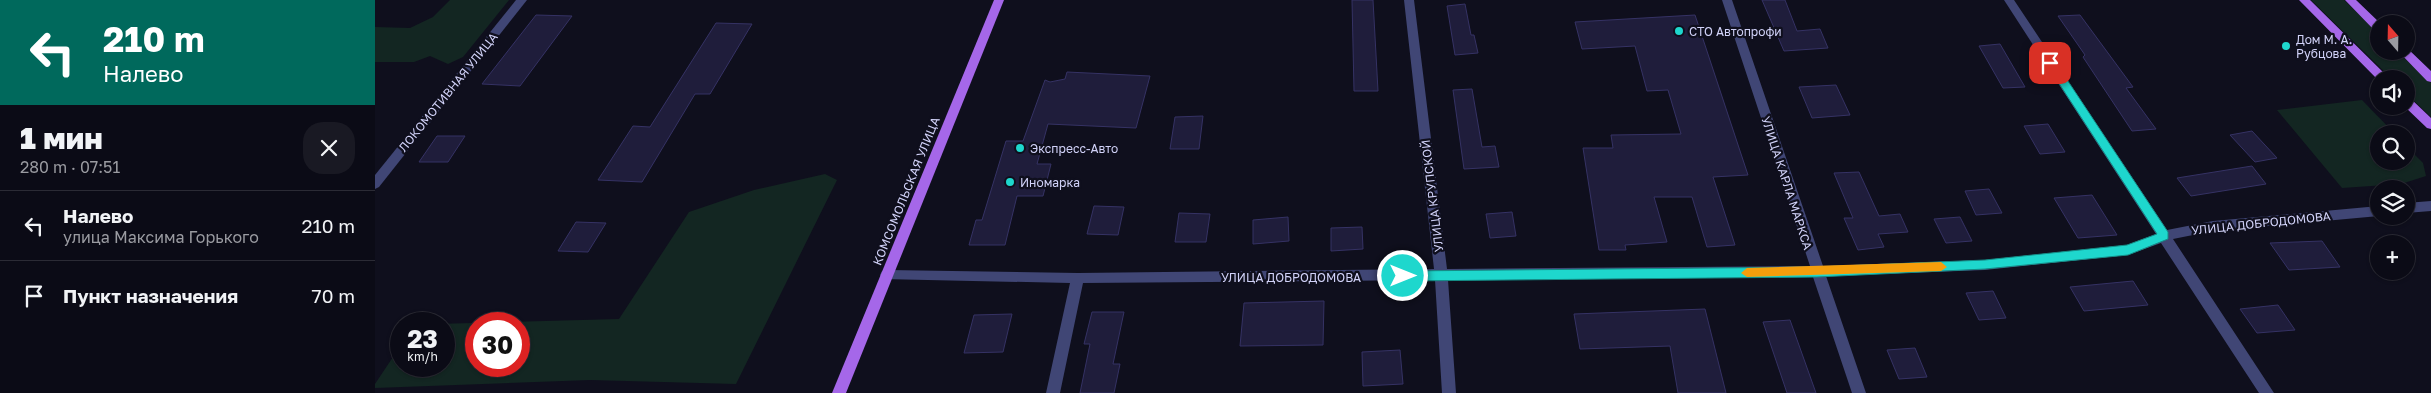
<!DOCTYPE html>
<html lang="ru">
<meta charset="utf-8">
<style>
:root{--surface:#0b0b16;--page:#191923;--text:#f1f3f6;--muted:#9a9ba1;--line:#2b2b35}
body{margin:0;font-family:"Golos Text",sans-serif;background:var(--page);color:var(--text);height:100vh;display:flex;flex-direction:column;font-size:19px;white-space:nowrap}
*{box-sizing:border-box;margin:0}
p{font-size:16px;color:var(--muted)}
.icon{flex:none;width:28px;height:28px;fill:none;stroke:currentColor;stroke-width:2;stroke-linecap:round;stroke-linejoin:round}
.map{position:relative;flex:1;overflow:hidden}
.details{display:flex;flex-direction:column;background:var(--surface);width:375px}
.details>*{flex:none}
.guide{background:#00695c;color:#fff;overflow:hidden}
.needle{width:32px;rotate:340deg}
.controls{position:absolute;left:1995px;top:15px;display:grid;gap:10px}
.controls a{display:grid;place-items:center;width:45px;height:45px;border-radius:50%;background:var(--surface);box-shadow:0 1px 4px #0004,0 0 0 1px var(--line);font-size:25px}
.speed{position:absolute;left:15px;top:312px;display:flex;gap:10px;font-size:25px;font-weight:700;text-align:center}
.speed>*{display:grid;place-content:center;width:65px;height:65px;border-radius:50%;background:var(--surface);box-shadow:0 1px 4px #0004,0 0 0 1px var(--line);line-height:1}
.speed small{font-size:12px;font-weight:400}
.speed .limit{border:8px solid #d22;background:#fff;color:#111}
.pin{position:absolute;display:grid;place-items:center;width:42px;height:42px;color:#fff;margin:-21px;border-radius:10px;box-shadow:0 2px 8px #0006}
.me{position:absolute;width:55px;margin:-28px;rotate:90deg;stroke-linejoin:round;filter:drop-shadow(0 0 4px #0008)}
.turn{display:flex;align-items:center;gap:18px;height:105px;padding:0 20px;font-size:22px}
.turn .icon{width:65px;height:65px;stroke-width:2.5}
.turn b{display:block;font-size:35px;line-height:42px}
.round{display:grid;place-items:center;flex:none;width:52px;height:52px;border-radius:20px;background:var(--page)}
.headline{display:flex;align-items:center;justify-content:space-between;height:85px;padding:0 20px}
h1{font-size:30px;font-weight:800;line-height:38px}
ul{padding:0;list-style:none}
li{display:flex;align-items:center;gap:15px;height:70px;padding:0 20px;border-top:1px solid var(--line)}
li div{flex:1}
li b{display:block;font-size:19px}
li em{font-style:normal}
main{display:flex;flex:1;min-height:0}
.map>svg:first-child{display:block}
.green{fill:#132622;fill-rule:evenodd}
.building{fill:#1f1d3b;stroke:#353264}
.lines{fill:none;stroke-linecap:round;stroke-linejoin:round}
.minor{fill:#404675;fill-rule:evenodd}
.major{fill:#a567e9;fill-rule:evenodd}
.route{fill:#1ed7cd;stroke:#148c85}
.slow{fill:#f59e0b}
.poi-dot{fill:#1ed7cd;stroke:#0f0f1d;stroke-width:2}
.labels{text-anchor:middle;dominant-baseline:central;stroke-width:4.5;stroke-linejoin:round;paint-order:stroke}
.poi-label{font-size:12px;fill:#d1d2f8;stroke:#0f0f1d;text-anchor:start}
.street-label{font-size:12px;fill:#d1d2f8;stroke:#0f0f1d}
</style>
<main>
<section class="details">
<div class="guide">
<div class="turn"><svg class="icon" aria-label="left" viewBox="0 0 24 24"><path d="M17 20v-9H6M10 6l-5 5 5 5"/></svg><div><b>210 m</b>Налево</div></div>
</div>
<div class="headline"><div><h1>1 мин</h1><p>280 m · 07:51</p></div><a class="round"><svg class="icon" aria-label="close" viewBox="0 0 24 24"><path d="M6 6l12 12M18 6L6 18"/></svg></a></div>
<ul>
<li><svg class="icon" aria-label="left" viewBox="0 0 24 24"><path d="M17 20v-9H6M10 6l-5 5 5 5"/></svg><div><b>Налево</b><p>улица Максима Горького</p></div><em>210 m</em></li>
<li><svg class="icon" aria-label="arrive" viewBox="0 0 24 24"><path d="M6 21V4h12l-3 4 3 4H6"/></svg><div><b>Пункт назначения</b></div><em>70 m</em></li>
</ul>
</section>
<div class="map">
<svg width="2056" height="393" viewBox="0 0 2056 393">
<rect width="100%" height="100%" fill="#0f0f1d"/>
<g class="green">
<path d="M75,0H134L88,57L73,64L55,56L39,62H0V27L35,28L58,17Z"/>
<path d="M1936,0H1969L2004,33V51H2022L2056,83V117L2031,93V79H2017Z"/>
<path d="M1987,100L2020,134H2004V161H2031V146L2048,163L2051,176L2026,184L1967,188L1902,110Z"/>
<path d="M450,174L462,180L361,384L215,380L0,388V384L26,345V366H69V324H60L244,319L314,212L379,190ZM101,324H144V366H101Z"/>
</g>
<g class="building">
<path d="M977,0H998L1003,91H979Z"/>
<path d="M1387,0H1410L1422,31L1445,29L1453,48L1409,51Z"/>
<path d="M1090,4L1096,35H1099L1103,53L1080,55L1072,6Z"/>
<path d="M161,15L197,16L145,86L107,84Z"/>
<path d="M1320,15L1373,175L1338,177L1360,245L1332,247L1317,197H1279L1292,242L1250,245L1251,250H1224L1208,148H1238L1236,135L1306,134L1293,90L1272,91L1260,46L1207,49L1200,22Z"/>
<path d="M1705,15L1758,87L1751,88L1781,129L1757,131L1708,57L1710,55L1683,16Z"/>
<path d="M341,23L377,24L335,94H320L267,182L223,180L258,126L275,127Z"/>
<path d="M1625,44L1650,87L1628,88L1604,46Z"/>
<path d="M692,72L775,76L761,128L673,124L662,164H676L668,196H642L630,245H594L601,220H607L631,141H648L670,80L675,82L690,79Z"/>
<path d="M1461,85L1475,115L1437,118L1424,87Z"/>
<path d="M1097,89L1107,147L1120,146L1124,167L1089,169L1078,90Z"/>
<path d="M828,116L824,149H795L800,117Z"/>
<path d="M1673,124L1690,152L1665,154L1649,126Z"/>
<path d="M1877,131L1902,158L1880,162L1855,135Z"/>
<path d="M62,136H90L73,162H44Z"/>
<path d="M1877,166L1891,184L1816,196L1802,178Z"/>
<path d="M1484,172L1504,216L1525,214L1533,232L1503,234L1509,247L1483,250L1469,218H1478L1459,173Z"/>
<path d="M1614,189L1627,213L1601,215L1590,191Z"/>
<path d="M1717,195L1742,235L1703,238L1679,198Z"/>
<path d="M719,206L749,207L743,235L712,234Z"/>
<path d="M1137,212L1141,236L1115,238L1111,214Z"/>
<path d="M804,213L835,214L831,242H800Z"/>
<path d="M913,217L914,241L878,244V220Z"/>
<path d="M1585,217L1597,241L1571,243L1559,219Z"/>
<path d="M201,222L231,223L213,252L183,251Z"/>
<path d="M987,227L988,249L956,251V228Z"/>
<path d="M1947,241L1965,267L1914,270L1895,243Z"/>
<path d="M1758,281L1773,305L1709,311L1695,287Z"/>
<path d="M1618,291L1631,318L1604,320L1591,293Z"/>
<path d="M949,301L948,345L865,346L869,303Z"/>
<path d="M1903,305L1920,330L1882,333L1865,309Z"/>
<path d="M1330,309L1351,393H1303L1295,346L1205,349L1199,314Z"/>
<path d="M717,312H749L738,364H745L739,393H705L715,344H709Z"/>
<path d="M637,314L628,352L589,353L599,315Z"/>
<path d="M1415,320L1441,393H1412L1388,322Z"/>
<path d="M1540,348L1552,377L1524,379L1512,350Z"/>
<path d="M1025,350L1028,384L988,386L987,352Z"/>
</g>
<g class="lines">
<g class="minor">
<path d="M141,0H152L4,187L0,189V175Z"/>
<path d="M1029,0H1039L1072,269L1435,266L1347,0H1357L1448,266L1610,260L1752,245L1781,234L1629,0H1639L1792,230L1838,221L2004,206V216L1838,231L1798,239L1899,393H1884L1786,243L1753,255L1610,270L1451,276L1491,393H1477L1438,277L1073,280L1081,393H1067L1060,280L708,283L685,393H671L695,283L507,279L505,275L507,271L512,270L703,273L1059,269Z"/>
<path d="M2056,201V211L2031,213V203Z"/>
</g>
<g class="major">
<path d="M619,0H629L471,393H457Z"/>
<path d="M1924,0H1935L2015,79H2004V81Z"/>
<path d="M1970,0H1981L2006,24H2004V32L2000,31Z"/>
<path d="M2032,48L2056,71V82L2052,81L2023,51H2031Z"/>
<path d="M2031,97L2035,98L2056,118V129L2052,128L2029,106H2031Z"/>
</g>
</g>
<path class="route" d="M1675,59L1679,60L1793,232V239L1753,255L1610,269L1442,277L1028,281L1022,276L1028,271L1442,267L1610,260L1752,245L1782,234L1672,65L1670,63Z"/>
<path class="slow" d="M1566,262L1572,267L1566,271L1372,277L1366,273L1372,268Z"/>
<g class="poi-dot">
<circle cx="1304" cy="31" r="5"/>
<circle cx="1911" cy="46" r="5"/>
<circle cx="645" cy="148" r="5"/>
<circle cx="635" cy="182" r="5"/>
</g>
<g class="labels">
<g class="poi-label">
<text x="1314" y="31">СТО Автопрофи</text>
<text x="1921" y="39">Дом М. А.<tspan x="1921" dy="14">Рубцова</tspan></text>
<text x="655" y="148">Экспресс-Авто</text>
<text x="645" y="182">Иномарка</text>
</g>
<g class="street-label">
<text transform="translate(73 92) rotate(-51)">ЛОКОМОТИВНАЯ УЛИЦА</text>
<text transform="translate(1412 183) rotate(72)">УЛИЦА КАРЛА МАРКСА</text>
<text transform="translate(531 191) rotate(-68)">КОМСОМОЛЬСКАЯ УЛИЦА</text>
<text transform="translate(1057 196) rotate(-97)">УЛИЦА КРУПСКОЙ</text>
<text transform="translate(1886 223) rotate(-6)">УЛИЦА ДОБРОДОМОВА</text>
<text x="916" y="277">УЛИЦА ДОБРОДОМОВА</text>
</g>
</g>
</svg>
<div class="controls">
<a><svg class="needle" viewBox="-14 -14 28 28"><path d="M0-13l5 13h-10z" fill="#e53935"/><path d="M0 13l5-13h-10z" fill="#9a9ba1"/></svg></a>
<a><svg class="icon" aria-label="sound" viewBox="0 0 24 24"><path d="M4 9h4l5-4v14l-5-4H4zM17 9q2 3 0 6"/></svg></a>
<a><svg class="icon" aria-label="search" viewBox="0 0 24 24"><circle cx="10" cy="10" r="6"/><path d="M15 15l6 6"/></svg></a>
<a><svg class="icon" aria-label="layers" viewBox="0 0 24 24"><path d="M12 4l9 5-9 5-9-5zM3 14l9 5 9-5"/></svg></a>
<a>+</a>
</div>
<div class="speed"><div>23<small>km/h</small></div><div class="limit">30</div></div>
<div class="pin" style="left:1675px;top:63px;background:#d93025"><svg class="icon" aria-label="arrive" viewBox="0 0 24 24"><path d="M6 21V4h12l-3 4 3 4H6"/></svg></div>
<svg class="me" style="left:1028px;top:276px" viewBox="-20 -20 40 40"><circle r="17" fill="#1ed7cd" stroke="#fff" stroke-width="3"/><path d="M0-11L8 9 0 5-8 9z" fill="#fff"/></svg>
</div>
</main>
